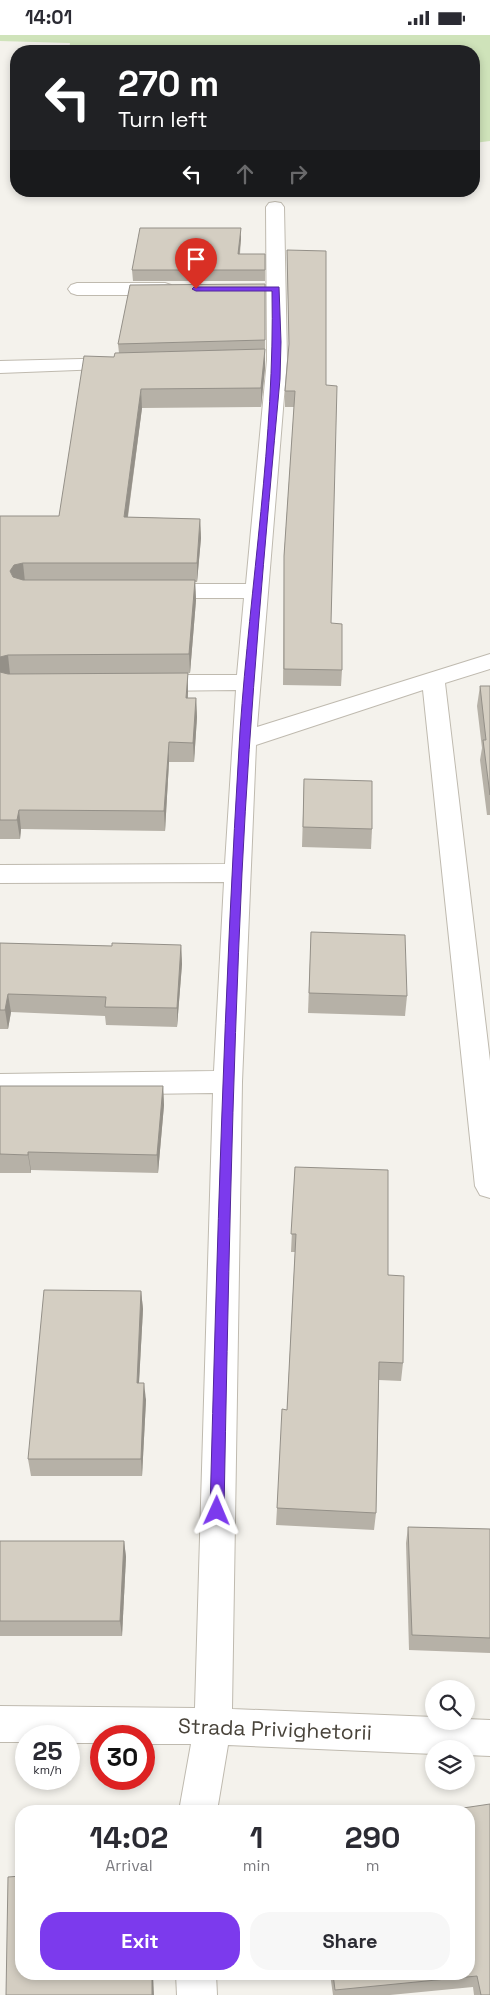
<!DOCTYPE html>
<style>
:root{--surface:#fff;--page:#f7f7f7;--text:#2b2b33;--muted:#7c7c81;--accent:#7c3aed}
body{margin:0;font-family:"Space Grotesk",sans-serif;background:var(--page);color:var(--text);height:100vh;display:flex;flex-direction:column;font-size:19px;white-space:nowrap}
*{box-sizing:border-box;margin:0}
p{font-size:16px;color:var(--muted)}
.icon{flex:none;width:28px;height:28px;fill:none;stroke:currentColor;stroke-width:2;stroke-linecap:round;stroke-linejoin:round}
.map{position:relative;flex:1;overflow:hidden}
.details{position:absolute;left:15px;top:1770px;width:460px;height:175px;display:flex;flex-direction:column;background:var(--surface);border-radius:20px;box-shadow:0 2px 8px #0003}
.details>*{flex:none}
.guide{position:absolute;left:10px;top:10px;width:470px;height:152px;border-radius:20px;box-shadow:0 2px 8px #0003;background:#202124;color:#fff;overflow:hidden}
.controls{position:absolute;left:425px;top:1645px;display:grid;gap:10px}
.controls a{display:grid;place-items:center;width:50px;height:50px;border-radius:50%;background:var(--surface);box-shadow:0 2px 8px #0003;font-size:25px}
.speed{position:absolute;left:15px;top:1690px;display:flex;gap:10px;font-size:25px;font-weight:700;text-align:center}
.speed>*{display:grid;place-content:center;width:65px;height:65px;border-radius:50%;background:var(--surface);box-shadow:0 2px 8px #0003;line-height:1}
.speed small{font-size:12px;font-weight:400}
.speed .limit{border:8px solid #d22;background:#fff;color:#111}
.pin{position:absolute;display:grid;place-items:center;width:42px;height:42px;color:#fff;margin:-51px -21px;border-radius:50% 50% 50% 0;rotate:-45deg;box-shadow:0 0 5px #0007}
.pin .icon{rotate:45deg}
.me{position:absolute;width:55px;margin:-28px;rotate:1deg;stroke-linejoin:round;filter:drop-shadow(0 0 4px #0008)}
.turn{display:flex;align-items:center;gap:18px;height:105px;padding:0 25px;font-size:22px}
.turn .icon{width:65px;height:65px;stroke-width:2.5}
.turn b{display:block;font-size:35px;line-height:42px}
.lanes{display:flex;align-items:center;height:48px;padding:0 25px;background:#0003;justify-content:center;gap:25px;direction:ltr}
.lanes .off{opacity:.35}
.eta{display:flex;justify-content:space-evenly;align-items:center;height:85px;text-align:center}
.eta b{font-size:30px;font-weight:700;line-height:35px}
.primary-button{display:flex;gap:10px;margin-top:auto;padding:10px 25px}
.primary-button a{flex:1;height:58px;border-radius:20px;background:var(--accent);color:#fff;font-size:20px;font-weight:700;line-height:58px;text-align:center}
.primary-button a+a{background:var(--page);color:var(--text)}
.status{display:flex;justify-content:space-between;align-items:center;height:35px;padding:0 25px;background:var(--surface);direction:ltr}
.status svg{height:14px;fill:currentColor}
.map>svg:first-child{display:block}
.green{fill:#cfe3ba}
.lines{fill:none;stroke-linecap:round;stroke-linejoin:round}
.minor-casing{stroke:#bfbaaf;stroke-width:2}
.minor{fill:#fff;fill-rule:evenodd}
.wall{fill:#b6b1a7}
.shaded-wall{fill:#949088}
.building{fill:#d4cec2;stroke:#949088}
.route{fill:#7c3aed;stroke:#51269a}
.labels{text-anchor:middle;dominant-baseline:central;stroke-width:5;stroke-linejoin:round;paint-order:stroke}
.near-street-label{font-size:21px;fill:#48433a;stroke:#fff}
</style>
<div class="status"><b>14:01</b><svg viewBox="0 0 49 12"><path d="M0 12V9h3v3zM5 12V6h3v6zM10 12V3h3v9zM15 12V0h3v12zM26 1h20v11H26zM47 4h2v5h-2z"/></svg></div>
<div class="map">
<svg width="490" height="1960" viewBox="0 0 490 1960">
<rect width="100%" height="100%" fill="#f4f2ec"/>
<g class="green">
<path d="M0,0H490V106L474,108V16H69L70,8L0,6Z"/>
<path d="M31,156H331V159L30,161Z"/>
</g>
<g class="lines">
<defs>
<g id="minor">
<path d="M275,167L281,168L284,172L287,325L257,692L490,619V634L445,648L490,1026V1163L480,1160L475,1151L423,655L256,710L242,1047L232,1674L434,1682V1686H466V1684L490,1685V1721L466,1720V1714H434V1719L228,1710L217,1776H179L191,1709H144V1701H101V1708H69V1701H26V1707H0V1671L195,1673L213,1058L0,1061V1039L214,1036L224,847L0,848V830L225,829L236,655L151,656L143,653L139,648L143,643L151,640H237L244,563H159L151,561L148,556L151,551L159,549H246L267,325L266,172L269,168Z"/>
<path d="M77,248H165L171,250L174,254L171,258L165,260H77L71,258L68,254L71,250Z"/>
<path d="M121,323L128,325L131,329L128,333L0,338V326Z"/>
<path d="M176,1939H216L217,1960H177Z"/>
</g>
</defs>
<use href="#minor" class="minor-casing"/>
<use href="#minor" class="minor"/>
</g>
<g class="wall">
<path d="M241,204L240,219H265V246H133L132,235Z"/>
<path d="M287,215L326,350L331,588L342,635L341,651L283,650L284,521L294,372H285V356L289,315Z"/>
<path d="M265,249V333L261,372L142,373L128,482L200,484L201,503L197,547H195L196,565L190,638H188V663H196L197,682L194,727H169L165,796L21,794L20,804H0V481H59L114,322L119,318L118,309Z"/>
<path d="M480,651H490V780H487L480,725L482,713L477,671Z"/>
<path d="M304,744L372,794L371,814L302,812Z"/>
<path d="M311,897L407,961L405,981L308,978Z"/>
<path d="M0,908L112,911L181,910L182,929L177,992L106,990L105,981L11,977L8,994H0Z"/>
<path d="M0,1051H163L164,1070L158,1138L31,1135V1138H0Z"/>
<path d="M295,1132L388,1240L403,1328L401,1346L379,1345L376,1478L374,1495L276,1490L277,1473L287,1375L295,1217H291Z"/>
<path d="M141,1256L143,1274L139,1348L146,1365L142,1441H31L28,1424Z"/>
<path d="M408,1492L490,1494V1618L409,1615L406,1508Z"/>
<path d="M0,1506H124L126,1522L122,1601H0Z"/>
<path d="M469,1776L490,1960H474L473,1952L390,1960H333L330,1939H469Z"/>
</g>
<g class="shaded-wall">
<path d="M241,193V204L238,230V219Z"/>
<path d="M265,314V333L261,372V353Z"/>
<path d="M141,354L142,373L125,501L124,482Z"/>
<path d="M200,484L201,503L197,547V528Z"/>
<path d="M23,528L25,547L17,549L10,536L14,530Z"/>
<path d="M195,545L196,565L190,638L189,619Z"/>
<path d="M8,620L10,639L0,644V622Z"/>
<path d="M188,638V657L186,682V663Z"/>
<path d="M196,663L197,682L194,727L193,708Z"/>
<path d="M169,707V727L165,796L164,776Z"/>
<path d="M19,775L21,794L20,804L17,785Z"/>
<path d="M181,910L182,929L177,992V973Z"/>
<path d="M8,959L11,977L8,994L5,975Z"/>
<path d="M163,1051L164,1070L158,1138L157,1120Z"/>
<path d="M28,1117L31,1135V1138L28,1120Z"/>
<path d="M141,1256L143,1274L138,1365L137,1348Z"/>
<path d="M144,1348L146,1365L142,1441L141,1424Z"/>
<path d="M124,1506L126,1522L122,1601L120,1586Z"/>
<path d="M152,1939H153L154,1960H152Z"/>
</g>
<g class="building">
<path d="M140,193H241L238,219H265V235H132Z"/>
<path d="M287,215L326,216V350L337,351L331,588L342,589V635L284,634V521L295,356H285L289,309Z"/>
<path d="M265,249V305L118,309L130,250Z"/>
<path d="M265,314L261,353L141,354L124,482L200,484L197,528H23L14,530L10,536L13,542L23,545H195L189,619L8,620L0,622V481H59L84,321L114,322L115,318Z"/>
<path d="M0,637L8,639L188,638L186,663H196L193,708L169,707L164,776L19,775L17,785H0Z"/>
<path d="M480,651H490V760L483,705H486Z"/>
<path d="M304,744L372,746V794L303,792Z"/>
<path d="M311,897L405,900L407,961L309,958Z"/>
<path d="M0,908L112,911V908L181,910L177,973L105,972L106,962L8,959L5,975H0Z"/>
<path d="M0,1051H163L157,1120L28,1117V1120L0,1119Z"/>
<path d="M295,1132L388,1135V1240L404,1241L403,1328L379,1327L376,1478L277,1473L282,1374L287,1375L296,1199H291Z"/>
<path d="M44,1255L141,1256L137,1348H144L141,1424H28Z"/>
<path d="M408,1492L490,1494V1603L412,1600Z"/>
<path d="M0,1506H124L120,1586H0Z"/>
<path d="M490,1769V1960H481L477,1941L335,1955L333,1939H469V1776H443Z"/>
<path d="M21,1841V1939H152V1960H6L8,1842Z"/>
</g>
<path class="route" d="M194,252H279L281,307L280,344C265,509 250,673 242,838C232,1051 228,1263 224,1476L222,1481L217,1482L212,1481L210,1476C217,1216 224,956 240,696C250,550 275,403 272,256H196L192,254Z"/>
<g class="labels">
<g class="near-street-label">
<text transform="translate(275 1694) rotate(2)">Strada Privighetorii</text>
</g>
</g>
</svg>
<div class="controls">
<a><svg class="icon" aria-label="search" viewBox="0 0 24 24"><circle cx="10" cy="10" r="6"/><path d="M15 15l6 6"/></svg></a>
<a><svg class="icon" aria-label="layers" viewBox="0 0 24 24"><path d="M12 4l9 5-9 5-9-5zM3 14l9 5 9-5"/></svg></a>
</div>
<div class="speed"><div>25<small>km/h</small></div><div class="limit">30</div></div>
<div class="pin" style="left:196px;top:254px;background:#d93025"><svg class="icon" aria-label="arrive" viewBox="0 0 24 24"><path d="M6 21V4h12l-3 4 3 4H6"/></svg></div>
<svg class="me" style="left:217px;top:1476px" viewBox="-20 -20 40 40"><path d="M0-17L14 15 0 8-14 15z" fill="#7c3aed" stroke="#fff" stroke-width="4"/></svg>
<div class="guide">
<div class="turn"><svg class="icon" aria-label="left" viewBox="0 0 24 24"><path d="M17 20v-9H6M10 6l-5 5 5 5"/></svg><div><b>270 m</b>Turn left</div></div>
<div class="lanes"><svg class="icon" aria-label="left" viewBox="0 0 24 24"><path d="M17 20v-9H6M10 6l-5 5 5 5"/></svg><svg class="icon off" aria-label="ahead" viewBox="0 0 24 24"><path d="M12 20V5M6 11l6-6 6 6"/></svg><svg class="icon off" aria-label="right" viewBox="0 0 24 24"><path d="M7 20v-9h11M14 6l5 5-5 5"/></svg></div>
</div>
<section class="details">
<div class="eta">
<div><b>14:02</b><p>Arrival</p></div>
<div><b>1</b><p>min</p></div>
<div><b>290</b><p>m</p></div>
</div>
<div class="primary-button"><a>Exit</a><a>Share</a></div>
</section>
</div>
